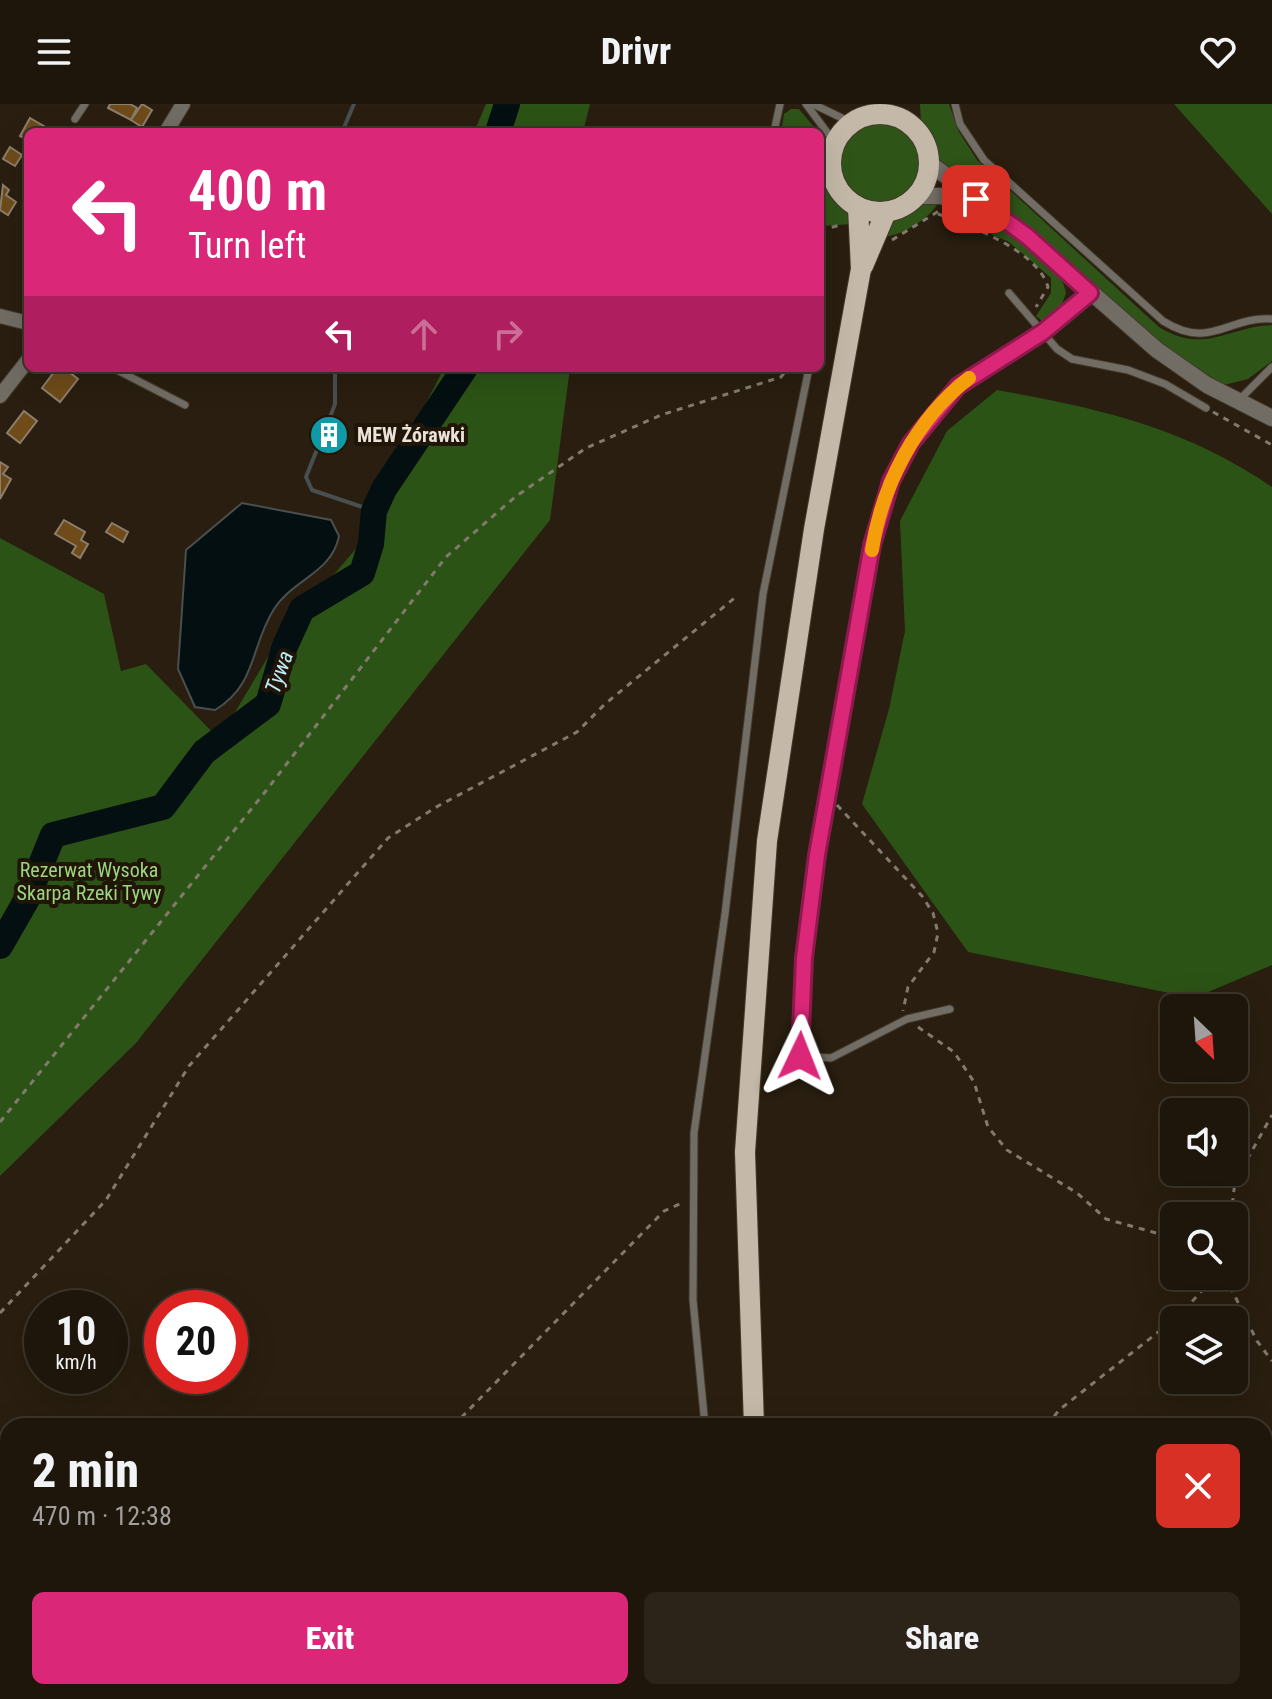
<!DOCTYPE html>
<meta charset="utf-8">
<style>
:root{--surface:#1f160b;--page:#2c2319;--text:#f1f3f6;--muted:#a19f9d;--line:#3c352c;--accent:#db2777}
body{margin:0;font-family:"Roboto Condensed",sans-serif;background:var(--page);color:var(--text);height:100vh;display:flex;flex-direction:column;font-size:30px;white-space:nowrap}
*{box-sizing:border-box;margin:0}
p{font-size:26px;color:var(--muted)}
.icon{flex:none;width:44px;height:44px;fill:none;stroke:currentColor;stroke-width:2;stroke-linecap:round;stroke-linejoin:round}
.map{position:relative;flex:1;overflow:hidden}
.sheet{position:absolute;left:0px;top:1314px;width:1272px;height:282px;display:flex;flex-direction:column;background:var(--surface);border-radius:24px 24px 0 0;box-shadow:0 8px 32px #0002,0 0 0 2px var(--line)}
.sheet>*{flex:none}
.guide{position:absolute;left:24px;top:24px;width:800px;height:244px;border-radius:12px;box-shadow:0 8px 32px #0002,0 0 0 2px var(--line);background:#db2777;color:#fff;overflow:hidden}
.needle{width:52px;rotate:155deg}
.buttons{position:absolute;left:1160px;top:890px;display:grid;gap:16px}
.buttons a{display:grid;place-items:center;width:88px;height:88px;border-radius:12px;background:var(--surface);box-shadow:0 8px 32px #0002,0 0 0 2px var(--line);font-size:40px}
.speed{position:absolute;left:24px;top:1186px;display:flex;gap:16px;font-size:40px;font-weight:700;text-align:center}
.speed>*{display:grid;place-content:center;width:104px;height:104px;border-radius:50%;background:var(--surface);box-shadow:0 8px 32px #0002,0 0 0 2px var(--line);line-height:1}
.speed small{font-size:20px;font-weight:400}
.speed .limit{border:12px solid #d22;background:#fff;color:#111}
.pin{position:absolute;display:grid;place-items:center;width:68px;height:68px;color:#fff;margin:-34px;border-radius:16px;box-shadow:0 4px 12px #0006}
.me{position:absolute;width:88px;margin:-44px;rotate:2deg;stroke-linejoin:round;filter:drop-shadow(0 0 6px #0008)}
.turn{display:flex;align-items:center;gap:28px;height:168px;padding:0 32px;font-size:36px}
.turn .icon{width:104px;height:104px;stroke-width:2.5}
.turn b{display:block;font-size:56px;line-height:68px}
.lanes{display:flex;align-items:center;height:76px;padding:0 32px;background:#0003;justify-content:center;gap:40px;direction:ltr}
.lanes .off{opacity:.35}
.round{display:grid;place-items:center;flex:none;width:84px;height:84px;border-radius:12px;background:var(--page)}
.overview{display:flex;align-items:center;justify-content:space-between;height:136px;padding:0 32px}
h1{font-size:48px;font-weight:800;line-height:60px}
.cta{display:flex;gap:16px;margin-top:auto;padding:16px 32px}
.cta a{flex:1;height:92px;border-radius:12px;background:var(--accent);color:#fff;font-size:32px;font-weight:800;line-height:92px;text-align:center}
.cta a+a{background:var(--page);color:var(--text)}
header{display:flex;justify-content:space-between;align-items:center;height:104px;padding:0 32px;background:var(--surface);font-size:36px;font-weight:800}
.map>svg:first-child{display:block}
.green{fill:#2e5418}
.forest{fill:#2c5316}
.water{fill:#040f12;stroke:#494f4e;stroke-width:2}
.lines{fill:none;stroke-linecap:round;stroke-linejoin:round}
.stream{stroke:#494f4e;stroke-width:4}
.river{stroke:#040f12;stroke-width:26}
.building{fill:#6e4b19;stroke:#8c7d6c;stroke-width:2}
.service-casing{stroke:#443a2b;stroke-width:9}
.minor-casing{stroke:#443a2b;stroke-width:16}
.tertiary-casing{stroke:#443a2b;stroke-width:18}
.primary-casing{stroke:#443a2b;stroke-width:22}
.path{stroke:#83796d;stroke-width:3;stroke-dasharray:6 6;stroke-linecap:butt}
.service{stroke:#716c64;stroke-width:7}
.minor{stroke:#716c64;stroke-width:14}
.tertiary{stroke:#716c64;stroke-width:16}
.primary{stroke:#c4b9a8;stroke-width:20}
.route-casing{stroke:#8e194d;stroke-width:20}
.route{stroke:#db2777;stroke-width:14}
.slow{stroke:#f59e0b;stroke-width:14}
.labels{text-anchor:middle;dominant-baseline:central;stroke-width:8;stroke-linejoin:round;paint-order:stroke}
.poi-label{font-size:20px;font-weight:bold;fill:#ebe3d9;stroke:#201506;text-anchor:start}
.park-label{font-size:20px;fill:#9bd57f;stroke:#201506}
.water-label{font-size:22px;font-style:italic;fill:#bdecf9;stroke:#201506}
</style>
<header><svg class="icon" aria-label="menu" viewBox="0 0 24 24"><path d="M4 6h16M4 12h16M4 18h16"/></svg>Drivr<svg class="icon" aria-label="heart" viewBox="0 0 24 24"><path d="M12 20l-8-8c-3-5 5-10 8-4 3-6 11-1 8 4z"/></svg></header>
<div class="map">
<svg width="1272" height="1595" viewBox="0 0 1272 1595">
<rect width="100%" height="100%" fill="#291e0f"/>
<g class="green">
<path d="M486,0H551L546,28H474Z"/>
<path d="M920,0H949L959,28L977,56L1159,223C1205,251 1226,223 1272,221V257L1248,275L1224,281L1168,246L1049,141L935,55L921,21Z"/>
<path d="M791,5H799L825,36L828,77L854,120L820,122V28H781L784,10Z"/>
<circle cx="880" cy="59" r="41"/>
<path d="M939,97C933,113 896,136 880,132C895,111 912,99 939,97Z"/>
<path d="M945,99C981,111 1060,148 1066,189L1062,200L1043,218L1036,212L1051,189V174L1009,138L947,110Z"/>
</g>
<g class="forest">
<path d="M515,0H590L583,28H509Z"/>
<path d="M1174,0H1272V110Z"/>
<path d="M444,264H570L550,416L136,939L0,1072V434L104,490L121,567L146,560L219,635L278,536L365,434L375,399Z"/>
<path d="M997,286C1098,304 1187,324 1272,383V861L1194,894L968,848L862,700L889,605L905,527L900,417L947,327Z"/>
</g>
<path class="water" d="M242,399L331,416L339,432C332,469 293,475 274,505C250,543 257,581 215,606L195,603L178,565L186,446Z"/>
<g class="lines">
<g class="stream">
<path d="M342,28L354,0"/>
<path d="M326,324L335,300V264"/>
<path d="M316,348L306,373L312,386L374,407"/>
</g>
<g class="river">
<path d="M498,28L507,0"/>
<path d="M0,842L27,795L53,731L163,703L204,648L268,600L285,542L302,505L362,469L371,440L374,407L384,385L465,264"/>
</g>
</g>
<g class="building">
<path d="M110,0H130L137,4L131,16L108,4Z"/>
<path d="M142,0L152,6L142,23L131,16Z"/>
<path d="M30,14L47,24L45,28H28V36L20,32Z"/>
<path d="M10,43L22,51L15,62L3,55Z"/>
<path d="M3,81L9,86L6,91L16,98L8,111L0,106Z"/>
<path d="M57,264H64L78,275L60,298L42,284Z"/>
<path d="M24,307L37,317L20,339L7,329Z"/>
<path d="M0,358L8,363L3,370L11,375L0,395Z"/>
<path d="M64,416L85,428L81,436L88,440L80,454L72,449L76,442L55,430Z"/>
<path d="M112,419L128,428L123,438L106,428Z"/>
</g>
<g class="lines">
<defs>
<g id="service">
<path d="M806,0L835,39"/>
<path d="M813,0L844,15L857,16"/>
<path d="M955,0L960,20L984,56L1163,217C1211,247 1227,212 1272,215"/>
<path d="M75,15L85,0"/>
<path d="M774,28L780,0"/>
<path d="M1009,189L1057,245L1072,255L1128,266L1165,280L1206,304"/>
<path d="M113,264L185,301"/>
<path d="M1239,296L1272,263"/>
<path d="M950,905L907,915L831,954L800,952L804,854L810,796L872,441L891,377L911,339L958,282L1043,228L1090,189"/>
<path d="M705,1322L693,1196L694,1029L725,810L763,490L809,264"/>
<path d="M740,1588L741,1595"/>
</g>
<g id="minor">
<path d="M166,28L183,0"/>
<path d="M0,212L28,219"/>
<path d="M0,292L28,256"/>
</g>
<g id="tertiary">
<path d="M929,59L1028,133L1157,246L1207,281L1272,314"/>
<path d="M916,92H941L981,103"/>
</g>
<g id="primary">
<circle cx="880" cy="59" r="49"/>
<path d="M863,162L886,108"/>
<path d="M754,1322L745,1048L767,737L814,425L861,165L858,103"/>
<path d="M777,1588L778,1595"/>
</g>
</defs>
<use href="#service" class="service-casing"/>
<use href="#minor" class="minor-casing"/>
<use href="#tertiary" class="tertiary-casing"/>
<use href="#primary" class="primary-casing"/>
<g class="path">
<path d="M992,85L1010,95"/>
<path d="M938,110C971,122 1038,147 1048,183L1036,203"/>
<path d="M820,126L841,121"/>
<path d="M892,136L939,107"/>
<path d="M1213,308L1272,341"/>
<path d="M837,701L922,792L933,809L938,829L934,848L908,883L903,907"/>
<path d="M918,923L954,948L974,978L988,1023L1007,1046L1077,1089L1106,1115L1174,1134"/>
<path d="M0,1018L265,688L446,453L515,393L586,344L661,311L781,273L788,264"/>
<path d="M1231,1112L1235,1077L1272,1011"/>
<path d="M1225,1172L1257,1237L1272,1257"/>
<path d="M0,1209L106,1096L189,962L388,734L438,702L577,628L605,600L737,492"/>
<path d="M453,1322L664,1107L684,1098"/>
<path d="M1047,1322L1059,1306L1180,1211L1215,1172"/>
<path d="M153,1595L163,1588"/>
<path d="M966,1595V1588"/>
</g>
<use href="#service" class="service"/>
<use href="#minor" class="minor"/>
<use href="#tertiary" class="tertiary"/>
<use href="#primary" class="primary"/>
</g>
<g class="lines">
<defs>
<path id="route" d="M800,952L804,854L817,751L872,441L891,377L911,339L958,282L1043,228L1090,189L1028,133L976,95"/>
</defs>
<use href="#route" class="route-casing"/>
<use href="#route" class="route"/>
<path class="slow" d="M872,446C882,381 916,315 969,274"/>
</g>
<defs>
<symbol id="building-disc" viewBox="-11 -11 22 22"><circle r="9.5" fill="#0f9aa8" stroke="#201506"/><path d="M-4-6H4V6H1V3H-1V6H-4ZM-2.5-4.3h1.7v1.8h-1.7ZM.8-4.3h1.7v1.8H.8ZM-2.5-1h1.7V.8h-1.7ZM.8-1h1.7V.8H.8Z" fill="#fff"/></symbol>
</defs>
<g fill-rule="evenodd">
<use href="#building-disc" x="307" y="309" width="44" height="44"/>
</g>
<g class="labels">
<g class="poi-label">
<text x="357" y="331">MEW Żórawki</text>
</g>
<g class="park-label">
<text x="89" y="766">Rezerwat Wysoka<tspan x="89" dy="23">Skarpa Rzeki Tywy</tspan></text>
</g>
<g class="water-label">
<text transform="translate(279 568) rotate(-70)">Tywa</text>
</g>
</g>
</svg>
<div class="buttons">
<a><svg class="needle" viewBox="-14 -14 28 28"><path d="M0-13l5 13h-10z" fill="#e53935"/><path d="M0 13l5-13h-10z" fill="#a19f9d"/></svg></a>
<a><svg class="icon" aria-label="sound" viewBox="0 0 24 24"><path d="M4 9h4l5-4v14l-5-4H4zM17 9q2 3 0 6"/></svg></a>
<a><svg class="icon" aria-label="search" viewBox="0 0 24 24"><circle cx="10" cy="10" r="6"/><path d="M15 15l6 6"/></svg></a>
<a><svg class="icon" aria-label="layers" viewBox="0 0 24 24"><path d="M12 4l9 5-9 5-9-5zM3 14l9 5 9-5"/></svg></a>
</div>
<div class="speed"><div>10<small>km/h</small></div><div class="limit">20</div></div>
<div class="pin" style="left:976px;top:95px;background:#d93025"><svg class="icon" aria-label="arrive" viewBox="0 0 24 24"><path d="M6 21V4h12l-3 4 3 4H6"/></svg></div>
<svg class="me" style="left:800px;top:952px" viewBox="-20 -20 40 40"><path d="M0-17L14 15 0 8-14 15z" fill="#db2777" stroke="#fff" stroke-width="4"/></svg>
<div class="guide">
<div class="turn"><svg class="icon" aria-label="left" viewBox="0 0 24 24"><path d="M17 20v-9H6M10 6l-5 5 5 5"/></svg><div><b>400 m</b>Turn left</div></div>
<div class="lanes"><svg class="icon" aria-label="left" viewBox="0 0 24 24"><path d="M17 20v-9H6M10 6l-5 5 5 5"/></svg><svg class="icon off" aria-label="ahead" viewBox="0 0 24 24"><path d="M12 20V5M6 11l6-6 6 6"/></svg><svg class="icon off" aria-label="right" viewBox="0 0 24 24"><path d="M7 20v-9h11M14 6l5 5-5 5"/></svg></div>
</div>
<section class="sheet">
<div class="overview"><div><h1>2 min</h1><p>470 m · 12:38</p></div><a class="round" style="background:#d93025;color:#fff"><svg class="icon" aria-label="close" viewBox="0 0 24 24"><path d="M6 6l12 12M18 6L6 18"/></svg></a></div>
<div class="cta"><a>Exit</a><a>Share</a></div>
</section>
</div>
